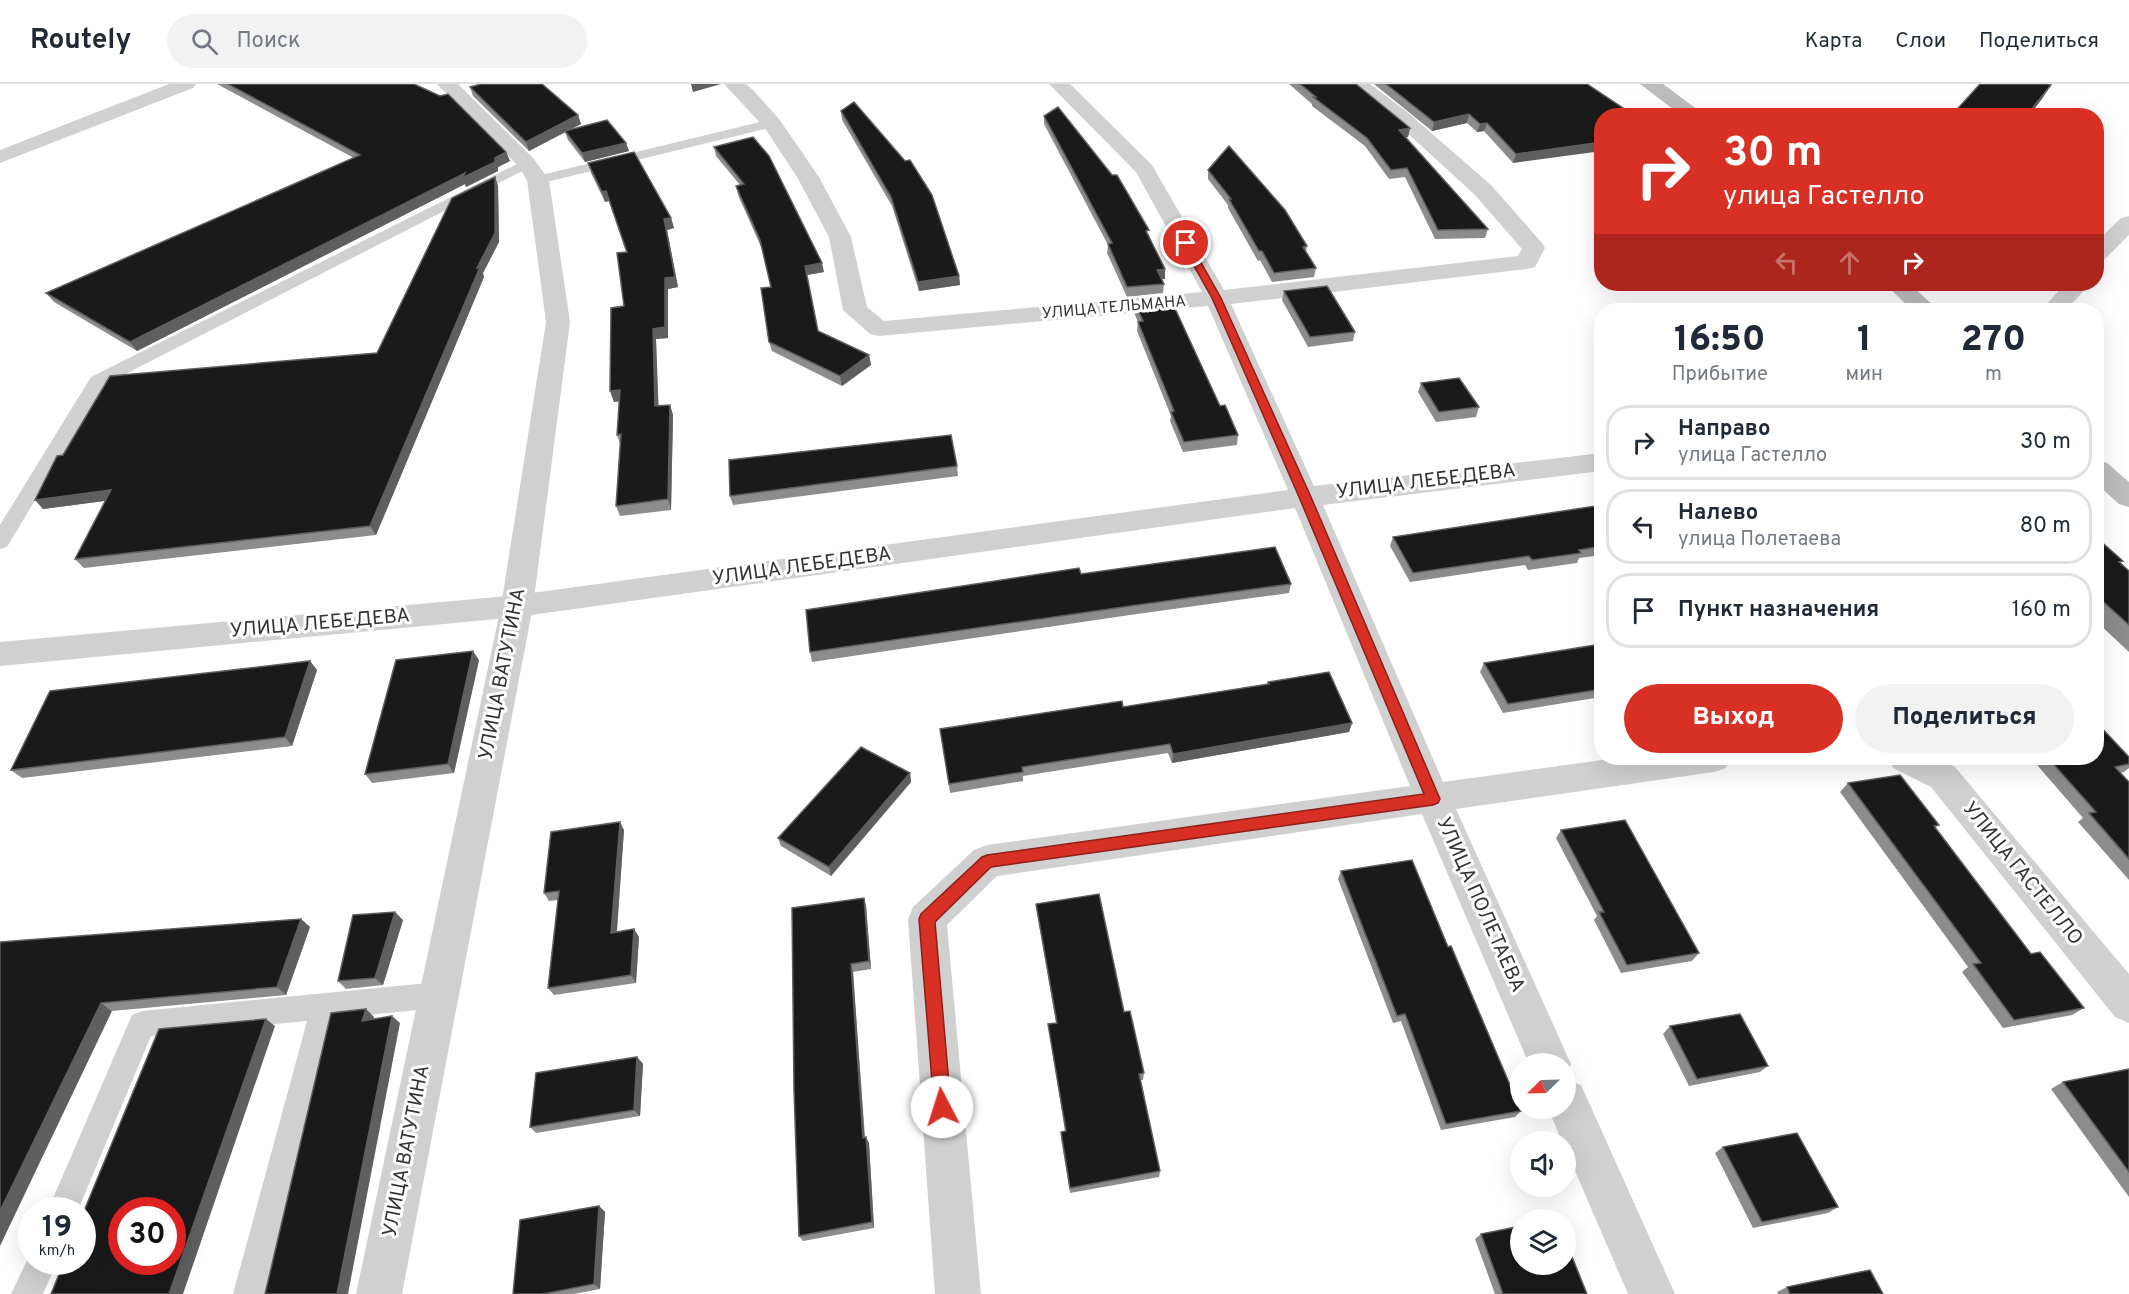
<!DOCTYPE html>
<html lang="ru">
<meta charset="utf-8">
<style>
:root{--surface:#fff;--page:#f2f2f3;--text:#1f2937;--muted:#747a83;--line:#e0e1e3;--accent:#d93025}
body{margin:0;font-family:Overpass,sans-serif;background:var(--page);color:var(--text);height:100vh;display:flex;flex-direction:column;font-size:22px;white-space:nowrap}
*{box-sizing:border-box;margin:0}
p{font-size:20px;color:var(--muted)}
.icon{flex:none;width:33px;height:33px;fill:none;stroke:currentColor;stroke-width:2;stroke-linecap:round;stroke-linejoin:round}
.map{position:relative;flex:1;overflow:hidden}
.sheet{position:absolute;left:1594px;top:219px;width:510px;height:462px;display:flex;flex-direction:column;background:var(--surface);border-radius:24px;box-shadow:0 6px 24px #0002}
.sheet>*{flex:none}
.top-card{position:absolute;left:1594px;top:24px;width:510px;height:183px;border-radius:24px;box-shadow:0 6px 24px #0002;background:#d93025;color:#fff;overflow:hidden}
.needle{width:39px;rotate:247deg}
.tools{position:absolute;left:1510px;top:969px;display:grid;gap:12px}
.tools a{display:grid;place-items:center;width:66px;height:66px;border-radius:50%;background:var(--surface);box-shadow:0 6px 24px #0002;font-size:30px}
.speed{position:absolute;left:18px;top:1113px;display:flex;gap:12px;font-size:30px;font-weight:700;text-align:center}
.speed>*{display:grid;place-content:center;width:78px;height:78px;border-radius:50%;background:var(--surface);box-shadow:0 6px 24px #0002;line-height:1}
.speed small{font-size:15px;font-weight:400}
.speed .limit{border:9px solid #d22;background:#fff;color:#111}
.pin{position:absolute;display:grid;place-items:center;width:51px;height:51px;color:#fff;margin:-26px;border:3px solid #fff;border-radius:50%;box-shadow:0 2px 6px #0007}
.me{position:absolute;width:66px;margin:-33px;rotate:355deg;stroke-linejoin:round;filter:drop-shadow(0 0 4px #0008)}
.turn{display:flex;align-items:center;gap:21px;height:126px;padding:0 30px;font-size:27px}
.turn .icon{width:78px;height:78px;stroke-width:2.5}
.turn b{display:block;font-size:42px;line-height:51px}
.lanes{display:flex;align-items:center;height:57px;padding:0 30px;background:#0003;justify-content:center;gap:30px;direction:ltr}
.lanes .off{opacity:.35}
.eta{display:flex;justify-content:space-evenly;align-items:center;height:102px;text-align:center}
.eta b{font-size:36px;font-weight:800;line-height:42px}
.button{display:flex;gap:12px;margin-top:auto;padding:12px 30px}
.button a{flex:1;height:69px;border-radius:36px;background:var(--accent);color:#fff;font-size:24px;font-weight:800;line-height:69px;text-align:center}
.button a+a{background:var(--page);color:var(--text)}
ul{padding:0;list-style:none}
li{display:flex;align-items:center;gap:18px;height:75px;margin:0 12px 9px;padding:0 18px;border:3px solid var(--line);border-radius:24px}
li div{flex:1}
li b{display:block;font-size:22px}
li em{font-style:normal}
header{display:flex;align-items:center;gap:36px;box-sizing:border-box;height:84px;padding:0 30px;background:var(--surface);border-bottom:2px solid var(--line)}
header strong{font-size:28px}
nav{display:flex;gap:33px;margin-inline-start:auto;font-size:21px}
.search{width:420px;height:54px;background:var(--page);display:flex;align-items:center;gap:15px;box-sizing:border-box;padding:0 21px;border-radius:33px;color:var(--muted);font-size:22px}
.map>svg:first-child{display:block}
.lines{fill:none;stroke-linecap:round;stroke-linejoin:round}
.service{fill:#d0d0d0;fill-rule:evenodd}
.minor{fill:#d0d0d0;fill-rule:evenodd}
.tertiary{fill:#d0d0d0;fill-rule:evenodd}
.secondary{fill:#bdbdbd;fill-rule:evenodd}
.wall{fill:#8c8c8c}
.shaded-wall{fill:#5f5f5f}
.building{fill:#1a1a1a;stroke:#5f5f5f;stroke-width:1.5;fill-rule:evenodd}
.route{fill:#d93025;stroke:#8d1f18;stroke-width:1.5}
.labels{text-anchor:middle;dominant-baseline:central;stroke-width:6;stroke-linejoin:round;paint-order:stroke}
.far-street-label{font-size:16px;fill:#333;stroke:#fff}
.street-label{font-size:20px;fill:#333;stroke:#fff}
</style>
<header>
<strong>Routely</strong>
<div class="search"><svg class="icon" aria-label="search" viewBox="0 0 24 24"><circle cx="10" cy="10" r="6"/><path d="M15 15l6 6"/></svg>Поиск</div>
<nav><a>Карта</a><a>Слои</a><a>Поделиться</a></nav>
</header>
<div class="map">
<svg width="2129" height="1210" viewBox="0 0 2129 1210">
<rect width="100%" height="100%" fill="#fff"/>
<g class="lines">
<g class="service">
<path d="M772,35L779,39L777,42L538,100L531,96L533,93Z"/>
<path d="M527,75L532,76L534,79L532,82L104,301L7,463L0,465V441L91,293Z"/>
<path d="M438,898L448,902L452,911L448,920L438,924L336,934L265,1210H233L307,937L151,952L78,1126H48L132,931L142,927Z"/>
<path d="M32,1166V1178H57L43,1210H11Z"/>
</g>
<g class="minor">
<path d="M724,0H746L754,7L779,35L819,93L851,153L867,223L884,237L1202,208L1136,88L1049,0H1070L1152,81L1224,206L1518,172L1522,165L1475,111L1392,35L1348,0H1370L1406,27L1491,101L1542,159L1545,164L1535,183L1527,185L1231,220L1314,402L1602,369V387L1323,421L1443,698L1616,674H1731L1726,684L1714,688L1456,725L1571,980L1566,991V980H1529L1422,730L997,792L947,841L981,1210H935L908,835L913,823L974,766L987,761L1410,702L1295,424L517,533L0,582V558L517,511L1288,406L1208,222L879,252L870,250L843,226L829,153L797,93L764,43Z"/>
<path d="M2129,132V151L2105,175L2097,177V157L2121,134Z"/>
<path d="M2065,200H2090L2066,226H2041Z"/>
<path d="M1888,674H1936L1955,683L2129,890V939L2115,933L1931,703L1893,684Z"/>
<path d="M1566,995L1581,1001L1675,1210H1628L1566,1066V1058H1562L1548,1024H1566Z"/>
</g>
<g class="tertiary">
<path d="M169,0H196L193,4L0,79V66Z"/>
<path d="M437,0H458L534,75L549,96L570,238L533,522L402,1210H356L501,522L546,238L527,96L519,83Z"/>
</g>
<g class="secondary">
<path d="M1640,0H1663L1706,32H1682Z"/>
<path d="M1885,200H1910L1938,226H1912Z"/>
<path d="M2097,376L2107,379L2129,398V423L2119,420L2097,400Z"/>
</g>
</g>
<g class="wall">
<path d="M217,0H414L506,68L510,77L498,83V87L466,103L465,100L137,267L54,218L46,209L354,74Z"/>
<path d="M1289,0H1356L1410,44L1408,53H1405L1488,145L1485,154L1435,155L1405,93L1389,95L1365,62L1312,22V20Z"/>
<path d="M1374,0H1587L1513,79L1484,47L1477,48L1467,39L1432,47Z"/>
<path d="M470,3L578,31L581,40L571,45L626,59L629,67L585,78L568,56L565,48L529,67L473,12Z"/>
<path d="M841,27L959,192L960,201L919,207L892,122L842,36Z"/>
<path d="M1044,32L1149,151L1165,195H1162L1164,200L1163,209L1127,213L1107,169L1108,161L1044,40Z"/>
<path d="M714,63L824,188L807,191L818,247L869,271L871,281L842,302L772,267L769,258L771,203L762,165L738,111L736,102L740,101L716,72Z"/>
<path d="M588,79L671,134L674,144L667,146L678,203L668,205V254L656,255L658,322L670,321L673,331L671,426L620,432L616,422L620,360L617,351L619,317L614,318L624,222L626,168L609,117L605,118L591,89Z"/>
<path d="M1208,86L1307,162L1306,167L1316,184L1314,193L1272,198L1260,176L1258,177L1228,124V121L1208,95Z"/>
<path d="M495,93L498,102L499,158L483,189L484,193L376,451L84,484L75,475L105,417L43,425L63,371L377,269Z"/>
<path d="M1284,207L1355,248L1353,257L1308,263L1282,216Z"/>
<path d="M1136,222L1220,322L1238,351L1237,361L1183,368L1170,337L1171,332L1137,247L1138,238L1135,231Z"/>
<path d="M1421,299L1479,323L1476,333L1436,338L1418,308Z"/>
<path d="M957,382L958,392L733,421L730,412Z"/>
<path d="M1602,421V471L1579,474L1577,479L1528,486L1525,481L1410,498L1390,462L1393,453Z"/>
<path d="M2097,454L2129,487V568L2097,538Z"/>
<path d="M1081,490L1291,500L1289,509L1130,531L812,578L810,568Z"/>
<path d="M1602,560V615L1601,613L1503,629L1480,588L1484,579Z"/>
<path d="M479,576L454,689L372,699L365,690Z"/>
<path d="M310,577L317,586L292,662L22,694L11,686Z"/>
<path d="M1268,598L1352,639L1349,648L1172,679L1168,669L1023,692V697L950,709L940,645L1123,623L1267,600Z"/>
<path d="M2129,673V684L2124,688L2120,689L2129,698V796L2078,738L2083,734L2031,674Z"/>
<path d="M910,689L911,698L831,792L781,762L778,754Z"/>
<path d="M1848,699L1939,741L1935,744L2031,870L2084,924L2072,931L2003,944L1962,888L1968,883L1840,708Z"/>
<path d="M624,746L617,848L634,845L639,853L636,899L554,911L548,904L558,816L549,817L544,809Z"/>
<path d="M1561,746L1699,869L1692,877L1621,889L1594,836L1597,832L1556,754Z"/>
<path d="M1341,787L1521,1027L1515,1033L1441,1046L1401,937L1393,939L1338,795Z"/>
<path d="M864,814L866,822L871,885L853,888L865,1053H866L869,1059L874,1144L803,1157L799,1152Z"/>
<path d="M1036,820L1124,928L1144,989L1143,996H1141L1160,1087L1159,1093L1070,1109L1061,1054V1048L1065,1047L1049,947L1048,940L1056,939L1037,828Z"/>
<path d="M301,835L310,843L286,911L112,927L0,858Z"/>
<path d="M403,836L383,901L346,905L338,897Z"/>
<path d="M1670,942L1768,982L1760,988L1689,1002L1663,950Z"/>
<path d="M637,973L643,980L640,1032L536,1049L530,1043Z"/>
<path d="M2129,985V1113L2051,1005L2063,998Z"/>
<path d="M1723,1063L1838,1123L1828,1129L1753,1144L1715,1069Z"/>
<path d="M599,1122L605,1128L600,1205L574,1210H513Z"/>
<path d="M1481,1150L1587,1210H1495L1475,1155Z"/>
<path d="M1787,1203L1883,1210H1778L1777,1208Z"/>
</g>
<g class="shaded-wall">
<path d="M691,0H721L693,8Z"/>
<path d="M2051,1L2042,15L2029,32H2026Z"/>
<path d="M1469,30L1467,39L1432,47L1434,38Z"/>
<path d="M578,31L581,40L529,67L526,58Z"/>
<path d="M1487,39L1484,47L1477,48L1480,40Z"/>
<path d="M1410,44L1408,53L1397,55L1399,46Z"/>
<path d="M1602,58V67L1513,79L1516,70Z"/>
<path d="M626,59L629,67L585,78L582,69Z"/>
<path d="M506,68L510,77L498,83V87L466,103L465,100L137,267L130,258Z"/>
<path d="M495,93L498,102L499,158L483,189L484,193L376,451L370,442Z"/>
<path d="M606,107L609,117L605,118L602,108Z"/>
<path d="M671,134L674,144L667,146L678,203L668,205V254L656,255L659,333L655,322L653,245L664,135Z"/>
<path d="M822,179L824,188L807,191L805,182Z"/>
<path d="M1165,185V195H1157V186Z"/>
<path d="M959,192L960,201L919,207L918,198Z"/>
<path d="M869,271L871,281L842,302L840,292Z"/>
<path d="M620,306L624,317L614,318L610,307Z"/>
<path d="M670,321L673,331L671,426L668,415Z"/>
<path d="M111,406L119,415L43,425L35,416Z"/>
<path d="M473,567L479,576L454,689L448,680Z"/>
<path d="M310,577L317,586L292,662L285,653Z"/>
<path d="M1352,639L1349,648L1172,679L1173,670Z"/>
<path d="M910,689L911,698L831,792L829,783Z"/>
<path d="M620,738L624,746L616,857L611,849Z"/>
<path d="M864,814L866,822L871,885L869,877Z"/>
<path d="M395,828L403,836L383,901L375,894Z"/>
<path d="M301,835L310,843L286,911L277,903Z"/>
<path d="M634,845L639,853L636,899L631,891Z"/>
<path d="M851,880L853,888L865,1060L863,1054Z"/>
<path d="M101,919L112,927L0,1162V1127Z"/>
<path d="M366,925L374,933L371,944L362,937Z"/>
<path d="M392,932L400,939L348,1210H337Z"/>
<path d="M266,935L275,942L183,1210H169Z"/>
<path d="M637,973L643,980L640,1032L634,1026Z"/>
<path d="M866,1053L869,1059L874,1144L872,1138Z"/>
<path d="M599,1122L605,1128L600,1205L594,1200Z"/>
</g>
<g class="building">
<path d="M228,0H414L440,12L448,10L506,68L495,74V78L462,94L465,89L130,258L46,209L360,71Z"/>
<path d="M481,0H542L578,31L526,58L470,3Z"/>
<path d="M1300,0H1356L1410,44L1399,46L1488,145L1438,146L1407,84L1391,86L1367,54L1313,13H1316Z"/>
<path d="M1386,0H1587L1635,32H1602V58L1516,70L1487,39L1480,40L1469,30L1434,38Z"/>
<path d="M1980,0H2047L2051,1L2026,32H1951Z"/>
<path d="M854,18L905,77L910,76L932,111L959,192L918,198L891,113L841,27Z"/>
<path d="M1058,23L1112,91H1117L1149,146L1146,147L1165,185L1157,186L1164,200L1127,203L1108,160L1112,159L1044,32Z"/>
<path d="M607,36L626,59L582,69L565,47Z"/>
<path d="M753,53L769,72L822,179L805,182L818,247L869,271L840,292L769,258L761,204L771,203L760,156L736,102L744,100L714,63Z"/>
<path d="M1229,62L1285,126L1307,162L1303,163L1316,184L1274,189L1262,167H1259L1229,115H1231L1208,86Z"/>
<path d="M634,68L671,134L664,135L675,193L665,194V243L653,245L655,322L670,321L668,415L616,422L621,350L617,351L620,306L610,307L611,224L624,222L617,169L627,168L606,107L602,108L588,79Z"/>
<path d="M495,93V149L477,184L480,183L370,442L75,475L111,406L35,416L57,372L63,371L110,292L377,269L452,114Z"/>
<path d="M1327,202L1355,248L1310,253L1284,207Z"/>
<path d="M1172,218L1220,322L1225,321L1238,351L1184,358L1171,328L1174,327L1138,238L1143,237L1136,222Z"/>
<path d="M1459,294L1479,323L1439,328L1421,299Z"/>
<path d="M951,351L957,382L730,412L729,376Z"/>
<path d="M1602,421V462L1579,466L1581,469L1532,476L1529,472L1413,489L1393,453Z"/>
<path d="M2097,454L2123,477L2119,478L2129,487V541L2097,512V510L2100,509L2097,507Z"/>
<path d="M1275,463L1291,500L1130,522L810,568L806,526L1079,484L1081,490Z"/>
<path d="M1602,560V605L1508,620L1484,579Z"/>
<path d="M473,567L448,680L365,690L396,576Z"/>
<path d="M310,577L285,653L11,686L50,607Z"/>
<path d="M1329,588L1352,639L1173,670L1170,660L1022,683L1023,688L949,700L940,645L1122,617L1123,623L1269,600L1268,598Z"/>
<path d="M2097,639L2129,673V680L2115,683L2129,698V775L2089,729L2096,728L2048,674H2097Z"/>
<path d="M861,663L910,689L829,783L778,754Z"/>
<path d="M1900,691L1939,741L1934,742L2031,870L2040,868L2084,924L2014,936L1973,880L1981,879L1848,699Z"/>
<path d="M1625,736L1699,869L1627,881L1599,828H1604L1561,746Z"/>
<path d="M620,738L611,849L634,845L631,891L548,904L559,807L544,809L551,748Z"/>
<path d="M1412,776L1448,863L1451,862L1521,1027L1446,1040L1405,930L1397,932L1341,787Z"/>
<path d="M1099,810L1124,928L1130,927L1144,989L1139,990L1160,1087L1070,1104L1061,1048L1066,1047L1048,940L1057,939L1036,820Z"/>
<path d="M864,814L869,877L851,880L863,1054L866,1053L872,1138L799,1152L794,1006L792,824Z"/>
<path d="M395,828L375,894L338,897L353,831Z"/>
<path d="M301,835L277,903L101,919L0,1127V858Z"/>
<path d="M366,925L362,937L392,932L337,1210H265L331,929Z"/>
<path d="M1740,930L1768,982L1697,995L1670,942Z"/>
<path d="M266,935L169,1210H51L64,1178H82V1132L159,945ZM122,1126H172V1178H122Z"/>
<path d="M637,973L634,1026L530,1043L536,989Z"/>
<path d="M2129,985V1088L2063,998Z"/>
<path d="M1797,1049L1838,1123L1762,1138L1723,1063Z"/>
<path d="M599,1122L594,1200L543,1210H513L520,1136Z"/>
<path d="M1521,1142V1180H1566V1158L1587,1210H1503L1481,1150Z"/>
<path d="M1870,1186L1883,1210H1790L1787,1203Z"/>
</g>
<path class="route" d="M1186,156L1190,159L1221,214L1311,413L1440,715L1438,719L1433,721L991,783L935,838L951,1023L949,1029L942,1032L936,1029L934,1023L919,835L921,830L982,773L987,771L1424,710L1299,413L1212,214L1181,159Z"/>
<g class="labels">
<g class="far-street-label">
<text transform="translate(1114 224) rotate(-5)">УЛИЦА ТЕЛЬМАНА</text>
</g>
<g class="street-label">
<text transform="translate(1426 398) rotate(-7)">УЛИЦА ЛЕБЕДЕВА</text>
<text transform="translate(802 483) rotate(-8)">УЛИЦА ЛЕБЕДЕВА</text>
<text transform="translate(320 540) rotate(-5)">УЛИЦА ЛЕБЕДЕВА</text>
<text transform="translate(503 590) rotate(-79)">УЛИЦА ВАТУТИНА</text>
<text transform="translate(2022 790) rotate(51)">УЛИЦА ГАСТЕЛЛО</text>
<text transform="translate(1480 821) rotate(66)">УЛИЦА ПОЛЕТАЕВА</text>
<text transform="translate(407 1067) rotate(-79)">УЛИЦА ВАТУТИНА</text>
</g>
</g>
</svg>
<div class="tools">
<a><svg class="needle" viewBox="-14 -14 28 28"><path d="M0-13l5 13h-10z" fill="#e53935"/><path d="M0 13l5-13h-10z" fill="#747a83"/></svg></a>
<a><svg class="icon" aria-label="sound" viewBox="0 0 24 24"><path d="M4 9h4l5-4v14l-5-4H4zM17 9q2 3 0 6"/></svg></a>
<a><svg class="icon" aria-label="layers" viewBox="0 0 24 24"><path d="M12 4l9 5-9 5-9-5zM3 14l9 5 9-5"/></svg></a>
</div>
<div class="speed"><div>19<small>km/h</small></div><div class="limit">30</div></div>
<div class="pin" style="left:1186px;top:159px;background:#d93025"><svg class="icon" aria-label="arrive" viewBox="0 0 24 24"><path d="M6 21V4h12l-3 4 3 4H6"/></svg></div>
<svg class="me" style="left:942px;top:1023px" viewBox="-20 -20 40 40"><circle r="19" fill="#fff"/><path d="M0-13L10 11 0 6-10 11z" fill="#d93025"/></svg>
<div class="top-card">
<div class="turn"><svg class="icon" aria-label="right" viewBox="0 0 24 24"><path d="M7 20v-9h11M14 6l5 5-5 5"/></svg><div><b>30 m</b>улица Гастелло</div></div>
<div class="lanes"><svg class="icon off" aria-label="left" viewBox="0 0 24 24"><path d="M17 20v-9H6M10 6l-5 5 5 5"/></svg><svg class="icon off" aria-label="ahead" viewBox="0 0 24 24"><path d="M12 20V5M6 11l6-6 6 6"/></svg><svg class="icon" aria-label="right" viewBox="0 0 24 24"><path d="M7 20v-9h11M14 6l5 5-5 5"/></svg></div>
</div>
<section class="sheet">
<div class="eta">
<div><b>16:50</b><p>Прибытие</p></div>
<div><b>1</b><p>мин</p></div>
<div><b>270</b><p>m</p></div>
</div>
<ul>
<li><svg class="icon" aria-label="right" viewBox="0 0 24 24"><path d="M7 20v-9h11M14 6l5 5-5 5"/></svg><div><b>Направо</b><p>улица Гастелло</p></div><em>30 m</em></li>
<li><svg class="icon" aria-label="left" viewBox="0 0 24 24"><path d="M17 20v-9H6M10 6l-5 5 5 5"/></svg><div><b>Налево</b><p>улица Полетаева</p></div><em>80 m</em></li>
<li><svg class="icon" aria-label="arrive" viewBox="0 0 24 24"><path d="M6 21V4h12l-3 4 3 4H6"/></svg><div><b>Пункт назначения</b></div><em>160 m</em></li>
</ul>
<div class="button"><a>Выход</a><a>Поделиться</a></div>
</section>
</div>
